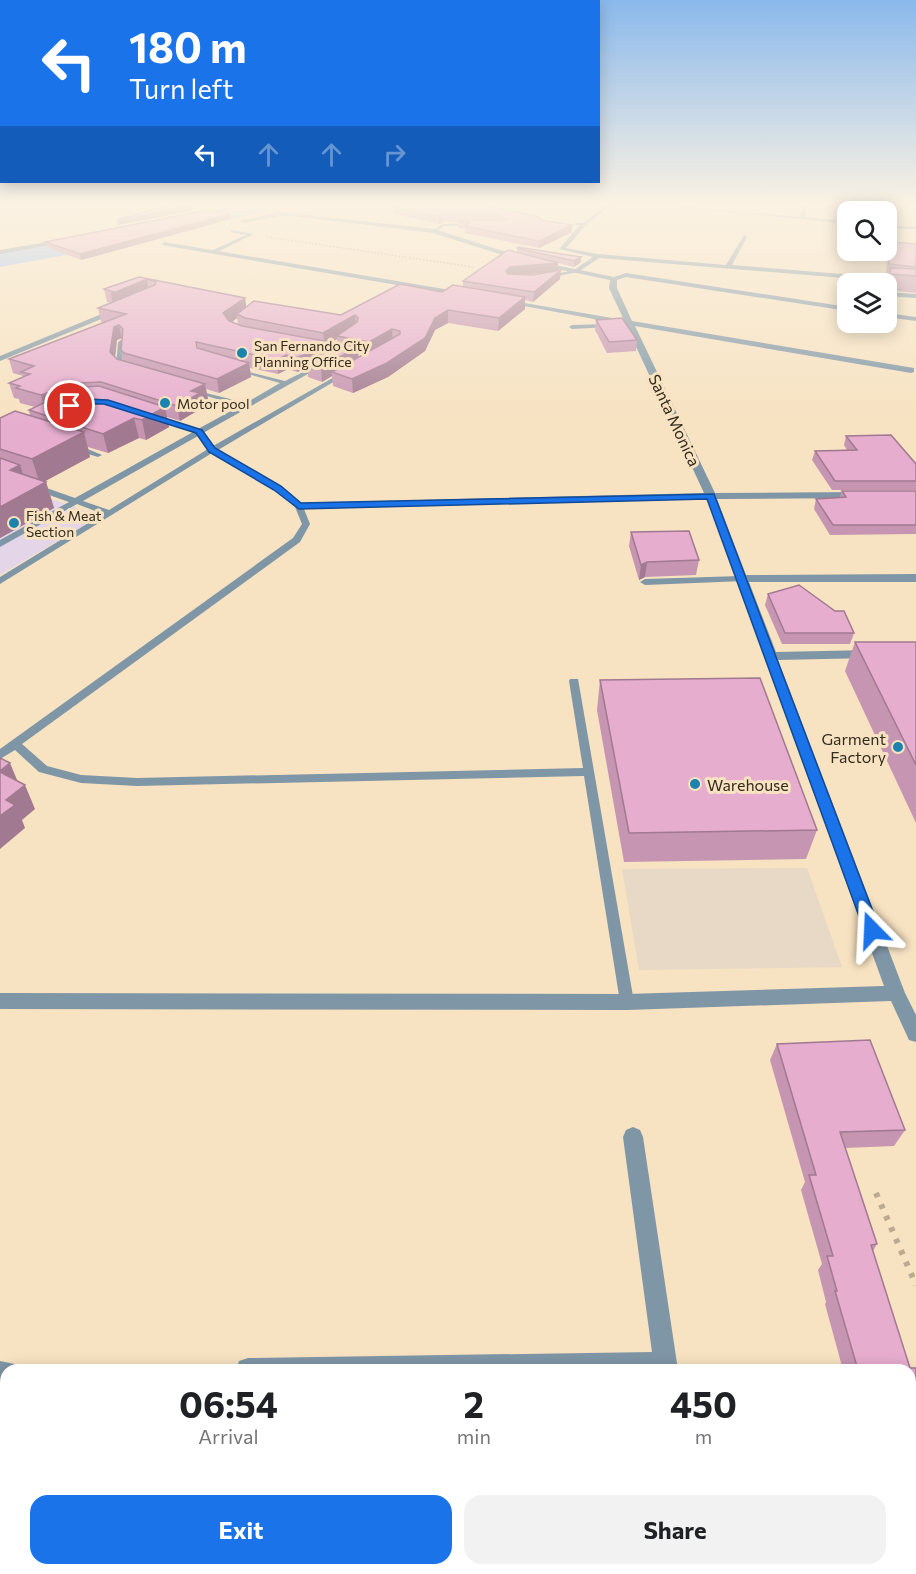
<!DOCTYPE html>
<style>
:root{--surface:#fff;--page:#f2f2f2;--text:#202124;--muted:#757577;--accent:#1a73e8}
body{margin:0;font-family:Commissioner,sans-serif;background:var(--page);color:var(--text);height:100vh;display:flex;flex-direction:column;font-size:22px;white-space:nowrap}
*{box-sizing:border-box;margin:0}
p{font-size:20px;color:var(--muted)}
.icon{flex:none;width:33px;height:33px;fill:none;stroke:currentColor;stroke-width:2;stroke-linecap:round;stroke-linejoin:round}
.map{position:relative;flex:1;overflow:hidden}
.panel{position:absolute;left:0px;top:1364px;width:916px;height:212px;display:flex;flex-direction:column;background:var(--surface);border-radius:18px 18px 0 0;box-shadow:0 3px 15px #0003}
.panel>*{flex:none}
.banner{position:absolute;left:0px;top:0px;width:600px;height:183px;box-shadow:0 3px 15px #0003;background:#1a73e8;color:#fff;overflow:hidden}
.buttons{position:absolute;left:837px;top:201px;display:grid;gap:12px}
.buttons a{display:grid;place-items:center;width:60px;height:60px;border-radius:12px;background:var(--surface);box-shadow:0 3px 15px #0003;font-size:30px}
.pin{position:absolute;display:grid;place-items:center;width:51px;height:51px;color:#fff;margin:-26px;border:3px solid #fff;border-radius:50%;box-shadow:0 2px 6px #0007}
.me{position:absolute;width:66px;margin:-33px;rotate:339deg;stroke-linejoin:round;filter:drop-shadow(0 0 4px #0008)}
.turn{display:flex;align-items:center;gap:21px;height:126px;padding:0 30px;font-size:27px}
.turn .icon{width:78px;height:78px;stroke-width:2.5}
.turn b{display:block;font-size:42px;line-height:51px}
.lanes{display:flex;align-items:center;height:57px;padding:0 30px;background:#0003;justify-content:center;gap:30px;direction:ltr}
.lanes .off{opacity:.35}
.eta{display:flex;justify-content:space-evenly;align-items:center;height:102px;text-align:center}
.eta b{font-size:36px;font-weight:700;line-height:42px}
.primary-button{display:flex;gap:12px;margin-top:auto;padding:12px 30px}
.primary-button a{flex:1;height:69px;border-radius:18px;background:var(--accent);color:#fff;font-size:24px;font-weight:700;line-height:69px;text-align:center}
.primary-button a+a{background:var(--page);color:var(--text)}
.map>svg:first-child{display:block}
.commercial{fill:#e4d5e8}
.industrial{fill:#e7d9c6}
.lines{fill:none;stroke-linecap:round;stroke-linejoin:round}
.river{fill:#9dc1f1;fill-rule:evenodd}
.path-far1{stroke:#bbaa8f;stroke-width:1.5;stroke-dasharray:1.5 2;stroke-linecap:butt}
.path{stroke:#bbaa8f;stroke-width:6;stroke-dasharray:4.5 8;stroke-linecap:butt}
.lane{fill:#7f96a6;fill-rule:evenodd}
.street{fill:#7f96a6;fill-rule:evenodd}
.wall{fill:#c695b2;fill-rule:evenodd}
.shaded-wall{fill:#a17991}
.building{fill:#e6adcf;stroke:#a17991;stroke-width:1.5}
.route{fill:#1a73e8;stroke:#114b97;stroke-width:1.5}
.poi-dot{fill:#1d83ad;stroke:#f7e2c1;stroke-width:2}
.labels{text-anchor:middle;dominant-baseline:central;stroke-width:6;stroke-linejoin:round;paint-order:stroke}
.far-poi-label{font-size:14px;fill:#332b1e;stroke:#f7e2c1;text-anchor:start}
.street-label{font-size:16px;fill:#332b1e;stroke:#f7e2c1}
.poi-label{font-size:16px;fill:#332b1e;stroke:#f7e2c1;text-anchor:end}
</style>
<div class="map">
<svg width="916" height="1574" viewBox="0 0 916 1574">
<rect width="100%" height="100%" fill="#f7e2c1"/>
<path class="commercial" d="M0,481L100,516L0,575Z"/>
<path class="industrial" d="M807,868L842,967L639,970L622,869Z"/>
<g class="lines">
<path class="river" d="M242,205H278L275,209L116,246L0,267V253L116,232Z"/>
<g class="path-far1">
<path d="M77,205L141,215"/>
<path d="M125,212L144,205"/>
<path d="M267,237L473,267"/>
</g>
<path class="path" d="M876,1193L916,1285"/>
<g class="lane">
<path d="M607,205H611L586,225L566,248L598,254L726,265L744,235L747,237L732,265L916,280V284L599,258L578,272L542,279V277L574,270L593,257L559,249L580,225H575V223H583Z"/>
<path d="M659,205L800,217L804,205H808L805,217L848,221V224Z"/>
<path d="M473,223L475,225L444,226L436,232L432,231L443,224Z"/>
<path d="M886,225L916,227V229L886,228Z"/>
<path d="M231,230L254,234L217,252H213V250L246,235L231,232Z"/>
<path d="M609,324L611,327L572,329L569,327L572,325Z"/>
<path d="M121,340L124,342L122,365L129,371L126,373L116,366L118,342Z"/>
<path d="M317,365L322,366L203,433L213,446L343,372H347V374L218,450L280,486L302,504L310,524L300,542L22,744L47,766L81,775L137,778L583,768L569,681L570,679H578L634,1002L632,1006L627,1008L622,1006L620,1002L584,776L137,786L81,783L39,772L15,750L0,759V749L293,538L302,524L295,507L274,490L212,453L0,584V577L103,514L77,504L0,547V540L69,502L32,489V485H38L75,498L193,432L151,419V415L198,429L240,406L190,391V389L246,403L280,383L233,370V368L285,381ZM198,436L208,449L109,510L83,501Z"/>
<path d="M72,445H78L102,455L98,457L72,449Z"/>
<path d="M741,576L744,577V581L645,585L640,582L645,579Z"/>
</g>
<g class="street">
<path d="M236,205H246L194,217L191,215Z"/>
<path d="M280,212L434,229L531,260L614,277L626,273L848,307V311L626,277L617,280V288L632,321L914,368V372L911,373L635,326L715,493L860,492L865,495L860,498L717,499L746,575L916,574V582H749L776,652L871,650L877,654L871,658L778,660L905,993L916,1015V1042L909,1040L891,1001L627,1010L0,1009V993L627,994L884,986L707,499L299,509L294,506L299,503L704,493L626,325L502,302L506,300L624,320L609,288L610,280L528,263L433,233L293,216H280L243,223L240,221Z"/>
<path d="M65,239L67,242L0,254V250Z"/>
<path d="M164,242L462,292L466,294L462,296L162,245Z"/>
<path d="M886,292L916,294V298L886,296Z"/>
<path d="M116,308L123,310L0,361V356Z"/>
<path d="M886,313L916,317V321L886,317Z"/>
<path d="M633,1127L640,1130L643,1137L678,1370H236L239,1361L248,1358L652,1352L623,1137L626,1130Z"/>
<path d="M0,1361L15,1364L17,1370H6V1385H0Z"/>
<rect x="678" y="1569" width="28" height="5"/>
</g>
</g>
<g class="wall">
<path d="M483,205L541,220L572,232L539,248L465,233V229L458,228V222H443L439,224L394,214V207Z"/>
<path d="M231,219L81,260L47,247L45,242Z"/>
<path d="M890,242L916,244V293L886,290V284L888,276L886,275L887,253Z"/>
<path d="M517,248L581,262L574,267L558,263V271L560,279L533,302L525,300V309L498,331L448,323L435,330L425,351L388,377L353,393L333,386L332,376L322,382L308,377V368L297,372L288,369L278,374L250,368L251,377L219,393L206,389L208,399L201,402L202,408L180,421L167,417L169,427L146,440L139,438L108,453L88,447L90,457L44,481L46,482L54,508L0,538V418L30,416L29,410L35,407L20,403L19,399L14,398L9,383L23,377V376L13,373L9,359L104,322H101L98,308L111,303L107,302L104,289L139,277L245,298L246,307L341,315L463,286V281L517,253ZM549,272L532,275H523L538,273ZM237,318L238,324L232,322ZM122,338L121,350L123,360L117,359L115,356L117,340ZM337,339V343L331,342ZM358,352L365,354L358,357Z"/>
<path d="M596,320L637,340L636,351L607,353L595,330Z"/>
<path d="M846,436L916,464V490H832L812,460L815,451L847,450L844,445Z"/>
<path d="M842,491H916V534L830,535L814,509L816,499L840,497Z"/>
<path d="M631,532L699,560L696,575L645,577L639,580L629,546Z"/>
<path d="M768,594L835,611L854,633L850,644H782L765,605Z"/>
<path d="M855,642H916V823L845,671Z"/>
<path d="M600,680L817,830L806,859L624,862L597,710Z"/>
<path d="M777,1044L905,1130L894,1146L845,1148L877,1244L873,1251L910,1368H916V1424H910V1370H843L825,1304L826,1302L818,1270L822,1264L801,1190L805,1182L770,1060Z"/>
</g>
<g class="shaded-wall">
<path d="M191,206L192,211L118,225L117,220Z"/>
<path d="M230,214L231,219L81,260L80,254Z"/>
<path d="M443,215V222L439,224V217Z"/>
<path d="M572,225V232L539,248V241Z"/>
<path d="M581,257V262L574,267V261Z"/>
<path d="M558,263V271L510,276L506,280V271L510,267Z"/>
<path d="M561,270L560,279L533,302L534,292Z"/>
<path d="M147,279L149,292L114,307L111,294Z"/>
<path d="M525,297V309L498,331L499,318Z"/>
<path d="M245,298L247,312L237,314V318L225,327L223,313Z"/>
<path d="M448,310V323L435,330L425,351L388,377L353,393L352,379L435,318Z"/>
<path d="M355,315L356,328L337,336V339L325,346L323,333Z"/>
<path d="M119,325L122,338L117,340L114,366L110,352L114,327Z"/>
<path d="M392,329L393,342L370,355L369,342Z"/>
<path d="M358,347L359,361L332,372V376L322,382L321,367Z"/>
<path d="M320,349L321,363L307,362L308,368L297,372L295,358Z"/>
<path d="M286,355L288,369L278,374L277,360Z"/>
<path d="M249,363L251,377L219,393L217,379Z"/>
<path d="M79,383L83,398L56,396L58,406L45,410L41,395Z"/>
<path d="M205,384L208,399L201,402L202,408L180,421L177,406L191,391Z"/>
<path d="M165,407L169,427L146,440L142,420Z"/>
<path d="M134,418L139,438L108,453L103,434Z"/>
<path d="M84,432L90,457L40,484L32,459Z"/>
<path d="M20,465L28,490L10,470Z"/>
<path d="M46,482L54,508L0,538V507Z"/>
<path d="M647,562L645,577L639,580L641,565Z"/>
<path d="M10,763L20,787L0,775V771Z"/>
<path d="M25,785L35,809L22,820L25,828L0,849V816L6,800Z"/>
</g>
<g class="building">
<path d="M167,205H183L191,206L117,220Z"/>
<path d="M402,205H483L539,217L541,220L572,225L539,241L465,226L470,223L458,221L505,219L501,215H443L439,217L394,207Z"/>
<path d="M208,210L230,214L80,254L45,242Z"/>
<path d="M890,242L916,244V267L889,264Z"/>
<path d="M518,247L581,257L574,261L517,248Z"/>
<path d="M508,250L558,263L510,267L506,271L508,274L532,275L561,270L534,292L463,281Z"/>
<path d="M890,268L916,269V276L890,274Z"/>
<path d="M139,277L245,298L223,313L229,321L242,326L358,347L321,367L307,362L321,355L322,351L320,349L295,358L286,355L277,360L196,342L197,348L249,363L217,379L124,353L121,350L123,329L119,325L114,327L110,352L117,359L205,384L191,391L200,393L177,406L101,382L79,383L41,395L16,388L20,386L9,383L30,374L21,372L34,366L9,359L126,314L98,308L155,285L156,282L147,279L111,294L114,292L104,289Z"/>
<path d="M400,284L442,292L453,285L525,297L499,318L448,310L435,318L425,338L387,363L352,379L332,372L400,334V331L392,329L369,342L337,336L357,322L358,318L355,315L323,333L245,318L237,314L254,301L341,315Z"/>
<path d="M622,318L637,340L609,342L596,320Z"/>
<path d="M99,386L165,407L142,420L134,418L103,434L29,410L58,396H56L83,387Z"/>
<path d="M15,411L84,432L32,459L0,449V418Z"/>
<path d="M891,435L916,464V481H835L815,451L857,450L846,436Z"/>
<path d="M0,458L20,465L10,470L46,482L0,507Z"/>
<path d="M842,491H916V525H833L816,499L846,497Z"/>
<path d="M689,531L699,560L647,562L641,565L631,532Z"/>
<path d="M799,585L835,611H844L854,633H785L768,594Z"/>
<path d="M855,642H916V765Z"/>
<path d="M760,678L817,830L629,833L600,680Z"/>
<path d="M0,758L10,763L0,771Z"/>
<path d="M0,772L25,785L6,800L15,805L0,816Z"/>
<path d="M870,1040L905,1130L840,1132L877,1244L871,1245L910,1368H916V1414H910V1370H858L835,1291H837L827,1256H833L809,1175H816L777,1044Z"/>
</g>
<linearGradient id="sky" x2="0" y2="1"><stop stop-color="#8ab9ec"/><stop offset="0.48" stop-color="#fbf2e3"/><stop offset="1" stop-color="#fbf2e3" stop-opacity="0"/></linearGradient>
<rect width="916" height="425" fill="url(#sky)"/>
<path class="route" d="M87,399L108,400L202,430L215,448L281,486L301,503L714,494L880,930L878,935L872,936L867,935L864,930L707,499L299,509L274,490L209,452L196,433L104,404H87L70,409L66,406Z"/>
<g class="poi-dot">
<circle cx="242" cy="353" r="6"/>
<circle cx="165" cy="403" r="6"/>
<circle cx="14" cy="523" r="6"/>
<circle cx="898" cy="747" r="6"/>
<circle cx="695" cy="784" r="6"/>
</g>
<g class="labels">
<g class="far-poi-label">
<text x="254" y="345">San Fernando City<tspan x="254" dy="16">Planning Office</tspan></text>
<text x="177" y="403">Motor pool</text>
<text x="26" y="515">Fish &amp; Meat<tspan x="26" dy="16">Section</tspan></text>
</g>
<g class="street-label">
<text transform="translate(675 420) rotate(65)">Santa Monica</text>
</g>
<g class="poi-label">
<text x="886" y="738">Garment<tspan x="886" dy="18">Factory</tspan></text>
<text x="707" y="784" text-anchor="start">Warehouse</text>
</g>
</g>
</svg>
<div class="buttons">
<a><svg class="icon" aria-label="search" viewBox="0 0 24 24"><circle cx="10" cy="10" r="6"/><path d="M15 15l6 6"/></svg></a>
<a><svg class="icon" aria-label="layers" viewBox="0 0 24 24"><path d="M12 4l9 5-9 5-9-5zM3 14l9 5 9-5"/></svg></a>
</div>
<div class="pin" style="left:70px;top:406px;background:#d93025"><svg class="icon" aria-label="arrive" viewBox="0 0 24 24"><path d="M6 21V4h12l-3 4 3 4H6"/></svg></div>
<svg class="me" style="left:872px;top:930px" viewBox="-20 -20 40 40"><path d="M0-17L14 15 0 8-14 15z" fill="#1a73e8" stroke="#fff" stroke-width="4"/></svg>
<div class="banner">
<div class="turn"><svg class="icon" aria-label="left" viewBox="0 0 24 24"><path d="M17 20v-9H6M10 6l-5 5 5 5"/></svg><div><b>180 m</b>Turn left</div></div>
<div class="lanes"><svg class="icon" aria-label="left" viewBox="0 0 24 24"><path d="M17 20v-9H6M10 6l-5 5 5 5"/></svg><svg class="icon off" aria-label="ahead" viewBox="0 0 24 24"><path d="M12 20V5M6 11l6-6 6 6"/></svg><svg class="icon off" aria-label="ahead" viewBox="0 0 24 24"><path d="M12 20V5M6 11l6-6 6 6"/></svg><svg class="icon off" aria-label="right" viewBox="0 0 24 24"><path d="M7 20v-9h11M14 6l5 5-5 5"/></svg></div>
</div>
<section class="panel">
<div class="eta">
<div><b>06:54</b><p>Arrival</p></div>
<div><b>2</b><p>min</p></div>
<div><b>450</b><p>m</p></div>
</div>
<div class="primary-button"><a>Exit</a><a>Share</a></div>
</section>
</div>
